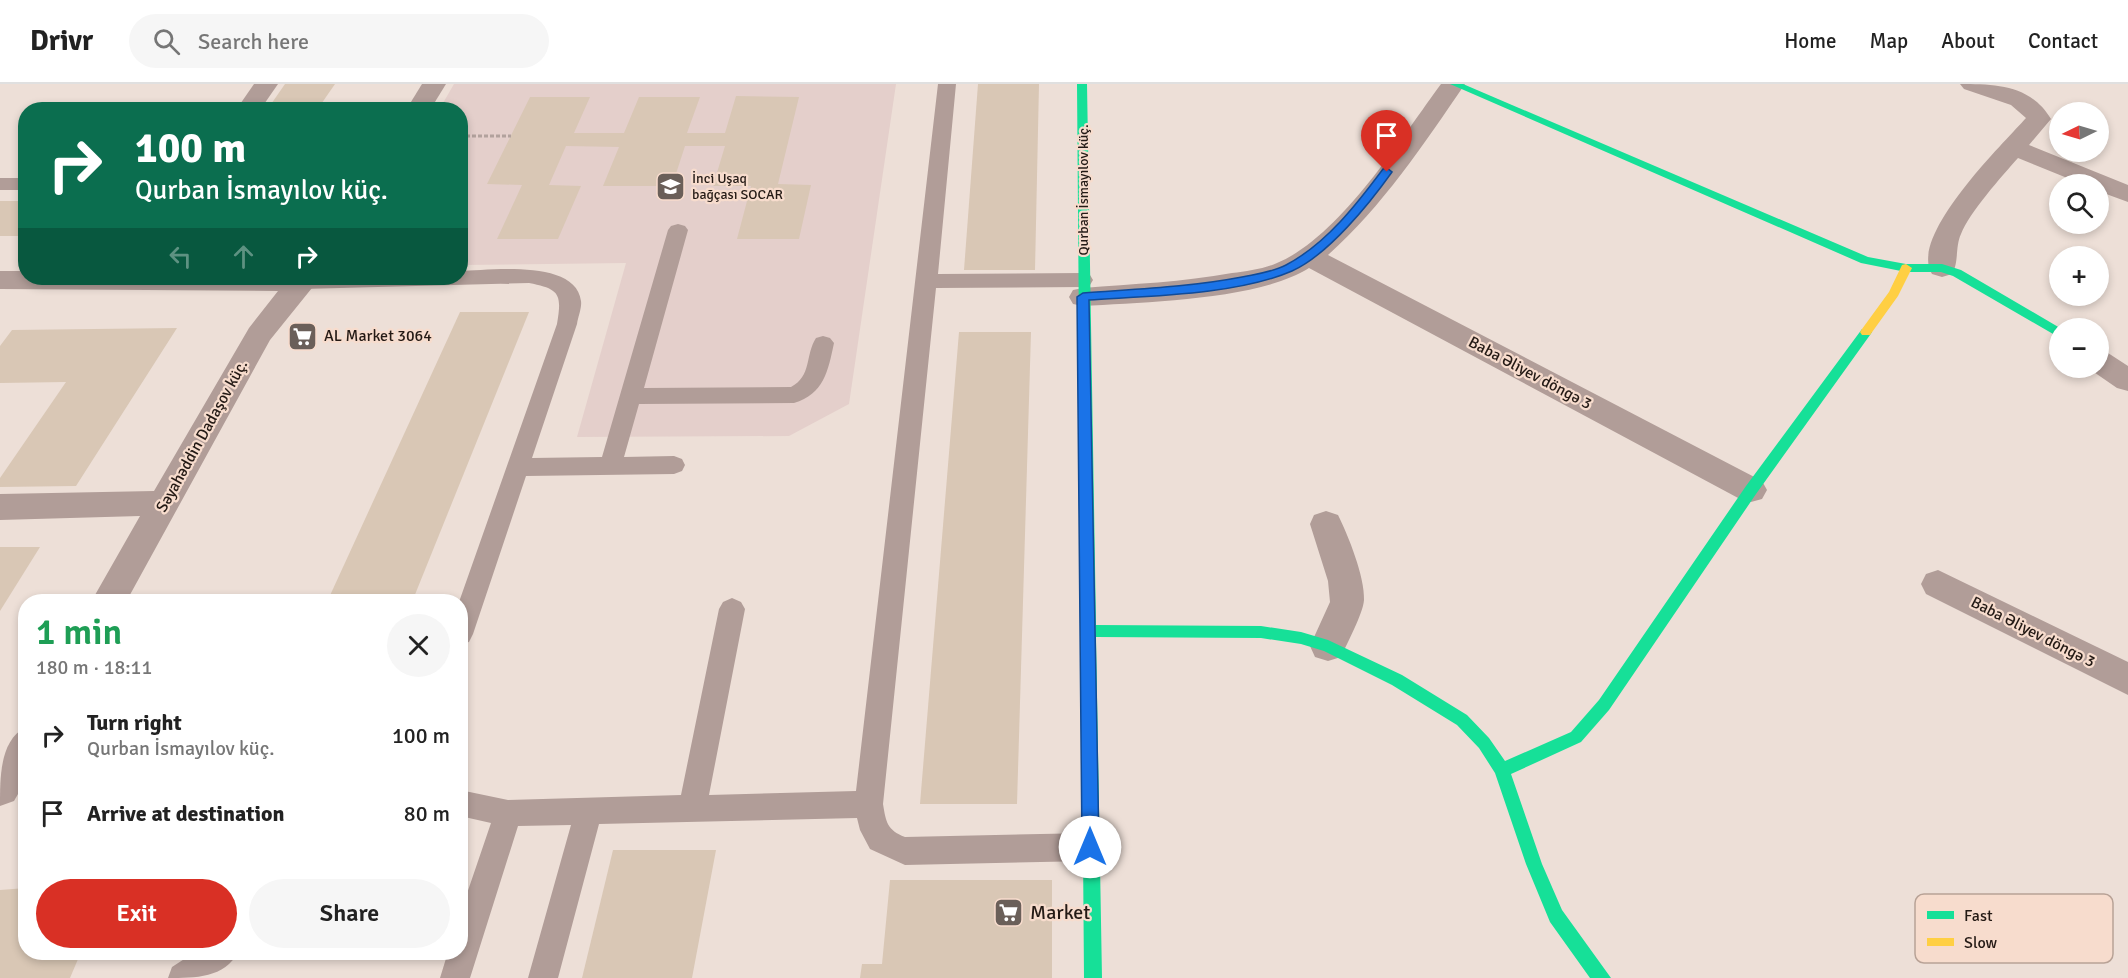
<!DOCTYPE html>
<meta charset="utf-8">
<style>
:root{--surface:#fff;--page:#f6f6f6;--text:#222;--muted:#767676;--line:#e0e0e0;--accent:#d93025}
body{margin:0;font-family:Signika,sans-serif;background:var(--page);color:var(--text);height:100vh;display:flex;flex-direction:column;font-size:22px;white-space:nowrap}
*{box-sizing:border-box;margin:0}
p{font-size:20px;color:var(--muted)}
.icon{flex:none;width:33px;height:33px;fill:none;stroke:currentColor;stroke-width:2;stroke-linecap:round;stroke-linejoin:round}
.map{position:relative;flex:1;overflow:hidden}
.side{position:absolute;left:18px;top:510px;width:450px;height:366px;display:flex;flex-direction:column;background:var(--surface);border-radius:24px;box-shadow:0 3px 9px #0003}
.side>*{flex:none}
.hud{position:absolute;left:18px;top:18px;width:450px;height:183px;border-radius:24px;box-shadow:0 3px 9px #0003;background:#0b6e4f;color:#fff;overflow:hidden}
.needle{width:39px;rotate:265deg}
.buttons{position:absolute;left:2049px;top:18px;display:grid;gap:12px}
.buttons a{display:grid;place-items:center;width:60px;height:60px;border-radius:50%;background:var(--surface);box-shadow:0 3px 9px #0003;font-size:30px}
.pin{position:absolute;display:grid;place-items:center;width:51px;height:51px;color:#fff;margin:-62px -26px;border-radius:50% 50% 50% 0;rotate:-45deg;box-shadow:0 0 6px #0007}
.pin .icon{rotate:45deg}
.me{position:absolute;width:66px;margin:-33px;rotate:0deg;stroke-linejoin:round;filter:drop-shadow(0 0 4px #0008)}
.turn{display:flex;align-items:center;gap:21px;height:126px;padding:0 18px;font-size:27px}
.turn .icon{width:78px;height:78px;stroke-width:2.5}
.turn b{display:block;font-size:42px;line-height:51px}
.lanes{display:flex;align-items:center;height:57px;padding:0 18px;background:#0003;justify-content:center;gap:30px;direction:ltr}
.lanes .off{opacity:.35}
.round{display:grid;place-items:center;flex:none;width:63px;height:63px;border-radius:32px;background:var(--page)}
.overview{display:flex;align-items:center;justify-content:space-between;height:102px;padding:0 18px}
h1{font-size:36px;font-weight:600;line-height:45px;color:#1e9e55}
.button{display:flex;gap:12px;margin-top:auto;padding:12px 18px}
.button a{flex:1;height:69px;border-radius:36px;background:var(--accent);color:#fff;font-size:24px;font-weight:600;line-height:69px;text-align:center}
.button a+a{background:var(--page);color:var(--text)}
ul{padding:0;list-style:none}
li{display:flex;align-items:center;gap:18px;height:78px;padding:0 18px}
li div{flex:1}
li b{display:block;font-size:22px}
li em{font-style:normal}
header{display:flex;align-items:center;gap:36px;box-sizing:border-box;height:84px;padding:0 30px;background:var(--surface);border-bottom:2px solid var(--line)}
header strong{font-size:28px}
nav{display:flex;gap:33px;margin-inline-start:auto;font-size:21px}
.search{width:420px;height:54px;background:var(--page);display:flex;align-items:center;gap:15px;box-sizing:border-box;padding:0 21px;border-radius:33px;color:var(--muted);font-size:22px}
.map>svg:first-child{display:block}
.education{fill:#e4cfcb}
.building{fill:#d9c7b5}
.lines{fill:none;stroke-linecap:round;stroke-linejoin:round}
.path{stroke:#b2a29d;stroke-width:3;stroke-dasharray:4 2;stroke-linecap:butt}
.lane{fill:#b19d98;fill-rule:evenodd}
.street{fill:#b19d98;fill-rule:evenodd}
.fast{fill:#16e098;fill-rule:evenodd}
.slow{fill:#ffcf43;fill-rule:evenodd}
.route{fill:#1a73e8;stroke:#114b97;stroke-width:1.5}
.labels{text-anchor:middle;dominant-baseline:central;stroke-width:4.5;stroke-linejoin:round;paint-order:stroke}
.far-poi-label{font-size:14px;fill:#241a15;stroke:#f7dccd;text-anchor:start}
.far-street-label{font-size:14px;fill:#241a15;stroke:#f7dccd}
.poi-label{font-size:16px;fill:#241a15;stroke:#f7dccd;text-anchor:start}
.street-label{font-size:16px;fill:#241a15;stroke:#f7dccd}
.near-poi-label{font-size:20px;fill:#241a15;stroke:#f7dccd;text-anchor:start}
.key{fill:#f7dccd;stroke:#b8a296;stroke-width:1.5}
.key-label{font-size:16px;fill:#241a15}
</style>
<header>
<strong>Drivr</strong>
<div class="search"><svg class="icon" aria-label="search" viewBox="0 0 24 24"><circle cx="10" cy="10" r="6"/><path d="M15 15l6 6"/></svg>Search here</div>
<nav><a>Home</a><a>Map</a><a>About</a><a>Contact</a></nav>
</header>
<div class="map">
<svg width="2128" height="894" viewBox="0 0 2128 894">
<rect width="100%" height="100%" fill="#eddfd7"/>
<path class="education" d="M454,0H896L849,320L789,352L577,353L626,179L461,181L460,26H439Z"/>
<g class="building">
<path d="M285,0H335L317,26H267Z"/>
<path d="M978,0H1039L1035,186H964Z"/>
<path d="M736,12L799,13L778,100L811,101L799,155H737L751,102H713L725,62H685L672,102H603L619,63L566,62L549,101L581,102L558,155H497L522,101L487,100L530,13H590L574,49H624L639,13H700L687,49H725Z"/>
<path d="M0,117H26V147L22,152H0Z"/>
<path d="M460,228H529L412,518H327Z"/>
<path d="M177,244L76,402L0,403V394L66,298L0,299V262L12,246Z"/>
<path d="M959,248H1031L1017,720H920Z"/>
<path d="M0,463H40L0,527Z"/>
<path d="M613,766H716L692,894H582Z"/>
<path d="M890,796H1052V894H860L862,880H882Z"/>
<path d="M26,804V868H81L70,894H0V806Z"/>
</g>
<g class="lines">
<path class="path" d="M460,52H511"/>
<g class="lane">
<path d="M938,0H956L938,190L1083,189L1090,191L1093,196L1090,201L1083,203L936,204L883,720C886,738 887,746 905,753L1090,749L1100,753L1104,763L1100,773L1090,777L905,781L870,765L860,746L857,734L599,740L558,894H528L571,741L518,742L470,894H440L448,868H460V830L491,739L460,732V706L508,716L681,711L719,525L723,518L732,514L741,518L745,525L709,711L856,707Z"/>
<rect x="0" y="94" width="26" height="12"/>
<path d="M678,140L685,142L688,146L644,304L791,303C812,292 805,271 816,254L823,252L830,254L834,259C828,287 824,310 794,319L639,320L624,373L674,372L682,375L685,381L682,387L674,390L526,392L473,550L469,558L460,561V518H459L557,240C562,210 560,205 529,199L302,205L295,203L292,198L295,194H460V187C490,186 576,175 581,217C582,224 578,233 577,240L532,374L602,373L668,146L671,142Z"/>
<path d="M195,868H238C225,894 195,894 168,894L172,883Z"/>
</g>
<g class="street">
<path d="M254,0H278L260,26H236Z"/>
<path d="M422,0H446L430,26H406Z"/>
<path d="M1441,0H1465C1424,60 1382,123 1328,171L1762,397L1767,406L1762,415L1751,418L1740,415L1309,184C1259,216 1144,218 1083,222L1073,220L1069,213L1073,206L1083,204C1133,200 1183,198 1232,189C1247,187 1263,185 1277,179C1340,153 1401,54 1441,0Z"/>
<path d="M1960,0C1996,0 2031,1 2051,35L2029,61L2128,101V118L2098,107V100H2082L2018,74C2002,92 1969,129 1961,150C1955,163 1959,179 1952,190L1942,193L1932,190C1908,152 2002,61 2026,34L2011,21L1964,5Z"/>
<path d="M0,187H26V194H320L270,256L126,518H91L140,432L0,436V410L154,407L249,244L278,207L0,205Z"/>
<path d="M2098,266L2108,269L2128,282V307L2117,304L2088,284H2098Z"/>
<path d="M1326,427L1338,431C1348,451 1365,493 1364,516C1363,530 1347,559 1341,573L1328,577L1315,573L1310,562L1330,518L1328,497L1310,440L1314,431Z"/>
<path d="M1938,486L2128,578V611L1926,510L1921,500L1926,490Z"/>
<path d="M26,643V696L14,717L0,722C0,692 0,656 26,643Z"/>
</g>
<g class="fast">
<path d="M1077,0H1087L1096,541L1261,542L1301,548L1328,556L1402,591L1467,631L1489,654L1505,677L1571,648L1599,616L1746,402L1862,245H1870L1872,248L1870,251L1756,410L1609,626L1581,658L1511,690L1542,780L1562,826L1611,894H1590L1550,838L1526,780L1495,689L1479,664L1457,641L1392,601L1324,567L1301,560L1261,554L1096,553L1102,894H1084Z"/>
<path d="M1450,0H1463L1868,173L1906,180H1942L1961,186L2060,244V254L1953,192L1941,188H1906L1861,179Z"/>
</g>
<path class="slow" d="M1906,180L1912,184L1898,212L1870,251H1862L1860,248L1862,245L1889,208L1902,181Z"/>
</g>
<path class="route" d="M1387,84L1392,88C1370,119 1328,171 1292,187C1237,211 1149,212 1089,216L1099,763L1096,769L1090,771L1085,769L1082,763L1077,213L1083,209C1136,205 1190,203 1242,193C1256,190 1273,188 1286,181C1326,160 1357,120 1383,85Z"/>
<defs>
<symbol id="school-square" viewBox="-11 -11 22 22"><rect x="-9" y="-9" width="18" height="18" rx="4" fill="#6a5f59" stroke="#f7dccd"/><path d="M0-5L7-2L0 1L-7-2ZM-4 1L0 2.5L4 1V4Q0 6-4 4Z" fill="#fff"/></symbol>
<symbol id="supermarket-square" viewBox="-11 -11 22 22"><rect x="-9" y="-9" width="18" height="18" rx="4" fill="#6a5f59" stroke="#f7dccd"/><path d="M-6-5.5h2.5l.6 2H6L4.5 2H-2.5L-4.4-4H-6ZM-1.5 3.2a1.3 1.3 0 1 0 .1 0ZM3 3.2a1.3 1.3 0 1 0 .1 0Z" fill="#fff"/></symbol>
</defs>
<g fill-rule="evenodd">
<use href="#school-square" x="654" y="86" width="33" height="33"/>
<use href="#supermarket-square" x="286" y="236" width="33" height="33"/>
<use href="#supermarket-square" x="992" y="812" width="33" height="33"/>
</g>
<g class="labels">
<g class="far-poi-label">
<text x="692" y="94">İnci Uşaq<tspan x="692" dy="16">bağçası SOCAR</tspan></text>
</g>
<g class="far-street-label">
<text transform="translate(1083 106) rotate(-90)">Qurban İsmayılov küç.</text>
</g>
<g class="poi-label">
<text x="324" y="252">AL Market 3064</text>
</g>
<g class="street-label">
<text transform="translate(1530 289) rotate(28)">Baba Əliyev döngə 3</text>
<text transform="translate(202 352) rotate(-61)">Səyahəddin Dadaşov küç.</text>
<text transform="translate(2033 548) rotate(27)">Baba Əliyev döngə 3</text>
</g>
<g class="near-poi-label">
<text x="1030" y="828">Market</text>
</g>
</g>
<rect x="1915" y="810" width="198" height="69" rx="9" class="key"/>
<rect x="1927" y="827" width="27" height="8" fill="#16e098"/>
<rect x="1927" y="854" width="27" height="8" fill="#ffcf43"/>
<g class="key-label">
<text x="1964" y="837">Fast</text>
<text x="1964" y="864">Slow</text>
</g>
</svg>
<div class="buttons">
<a><svg class="needle" viewBox="-14 -14 28 28"><path d="M0-13l5 13h-10z" fill="#e53935"/><path d="M0 13l5-13h-10z" fill="#767676"/></svg></a>
<a><svg class="icon" aria-label="search" viewBox="0 0 24 24"><circle cx="10" cy="10" r="6"/><path d="M15 15l6 6"/></svg></a>
<a>+</a>
<a>−</a>
</div>
<div class="pin" style="left:1387px;top:88px;background:#d93025"><svg class="icon" aria-label="arrive" viewBox="0 0 24 24"><path d="M6 21V4h12l-3 4 3 4H6"/></svg></div>
<svg class="me" style="left:1090px;top:763px" viewBox="-20 -20 40 40"><circle r="19" fill="#fff"/><path d="M0-13L10 11 0 6-10 11z" fill="#1a73e8"/></svg>
<div class="hud">
<div class="turn"><svg class="icon" aria-label="right" viewBox="0 0 24 24"><path d="M7 20v-9h11M14 6l5 5-5 5"/></svg><div><b>100 m</b>Qurban İsmayılov küç.</div></div>
<div class="lanes"><svg class="icon off" aria-label="left" viewBox="0 0 24 24"><path d="M17 20v-9H6M10 6l-5 5 5 5"/></svg><svg class="icon off" aria-label="ahead" viewBox="0 0 24 24"><path d="M12 20V5M6 11l6-6 6 6"/></svg><svg class="icon" aria-label="right" viewBox="0 0 24 24"><path d="M7 20v-9h11M14 6l5 5-5 5"/></svg></div>
</div>
<section class="side">
<div class="overview"><div><h1>1 min</h1><p>180 m · 18:11</p></div><a class="round"><svg class="icon" aria-label="close" viewBox="0 0 24 24"><path d="M6 6l12 12M18 6L6 18"/></svg></a></div>
<ul>
<li><svg class="icon" aria-label="right" viewBox="0 0 24 24"><path d="M7 20v-9h11M14 6l5 5-5 5"/></svg><div><b>Turn right</b><p>Qurban İsmayılov küç.</p></div><em>100 m</em></li>
<li><svg class="icon" aria-label="arrive" viewBox="0 0 24 24"><path d="M6 21V4h12l-3 4 3 4H6"/></svg><div><b>Arrive at destination</b></div><em>80 m</em></li>
</ul>
<div class="button"><a>Exit</a><a>Share</a></div>
</section>
</div>
